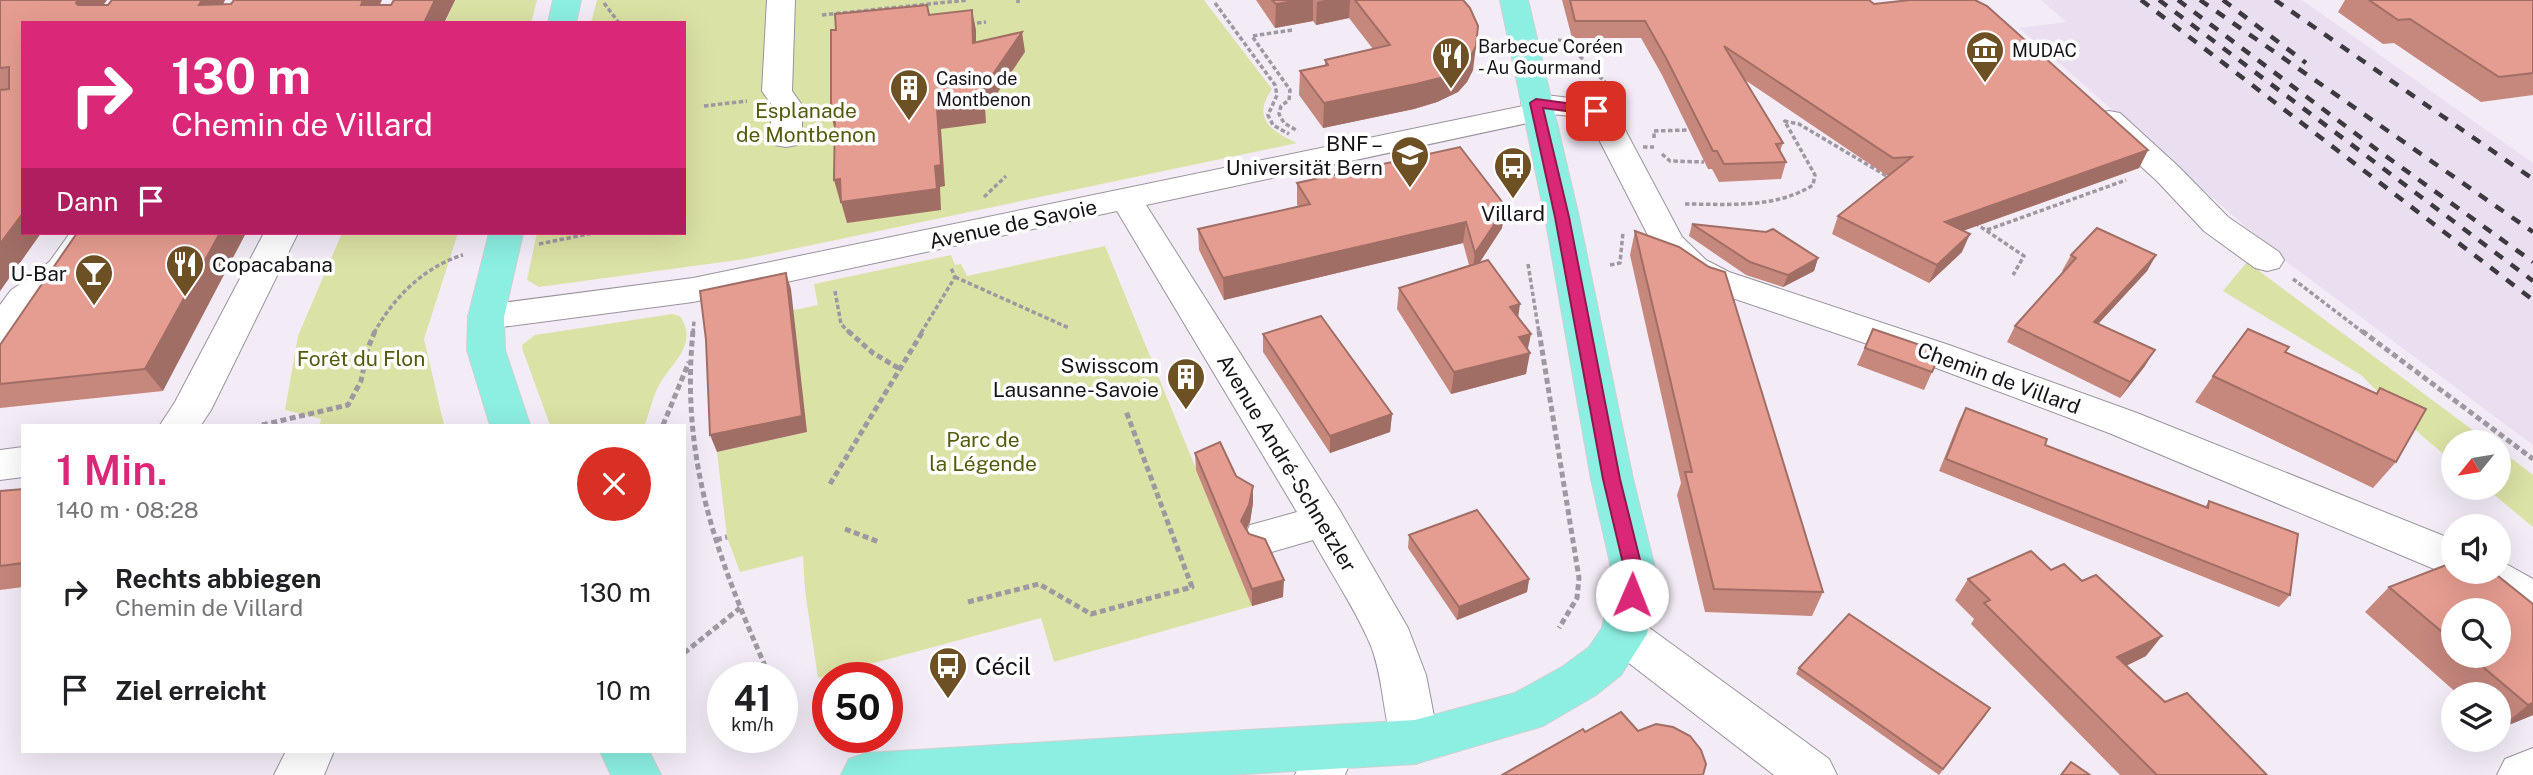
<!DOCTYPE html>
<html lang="de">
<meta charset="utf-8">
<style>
:root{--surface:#fff;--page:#f2f2f2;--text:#202124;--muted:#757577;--accent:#db2777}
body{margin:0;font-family:"Public Sans",sans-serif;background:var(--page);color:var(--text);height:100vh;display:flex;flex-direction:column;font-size:26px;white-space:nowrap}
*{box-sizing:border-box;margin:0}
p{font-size:23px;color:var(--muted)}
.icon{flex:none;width:38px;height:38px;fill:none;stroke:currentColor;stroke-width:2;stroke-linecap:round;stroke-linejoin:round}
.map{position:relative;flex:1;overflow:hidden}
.sheet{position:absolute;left:21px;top:424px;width:665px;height:329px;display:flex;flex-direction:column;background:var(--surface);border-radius:0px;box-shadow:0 7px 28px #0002}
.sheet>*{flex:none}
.guide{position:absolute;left:21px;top:21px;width:665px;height:214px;border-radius:0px;box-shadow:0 7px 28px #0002;background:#db2777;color:#fff;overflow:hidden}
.needle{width:46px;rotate:240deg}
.fabs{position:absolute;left:2441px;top:430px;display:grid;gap:14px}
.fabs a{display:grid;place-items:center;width:70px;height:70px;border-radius:50%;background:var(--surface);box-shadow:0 7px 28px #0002;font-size:35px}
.speed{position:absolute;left:707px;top:662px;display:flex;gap:14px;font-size:35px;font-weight:700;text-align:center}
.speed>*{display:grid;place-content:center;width:91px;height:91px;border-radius:50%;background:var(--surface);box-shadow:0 7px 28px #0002;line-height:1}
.speed small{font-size:18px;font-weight:400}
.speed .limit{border:10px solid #d22;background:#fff;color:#111}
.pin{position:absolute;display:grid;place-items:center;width:60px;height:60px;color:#fff;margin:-30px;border-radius:14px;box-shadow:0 4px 10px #0006}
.me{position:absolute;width:77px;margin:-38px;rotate:1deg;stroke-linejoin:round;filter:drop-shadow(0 0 5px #0008)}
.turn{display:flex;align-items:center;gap:24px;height:147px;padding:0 35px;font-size:32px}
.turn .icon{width:91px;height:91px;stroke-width:2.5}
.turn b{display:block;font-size:49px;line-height:60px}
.then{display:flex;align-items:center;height:66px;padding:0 35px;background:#0003;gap:14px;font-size:26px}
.round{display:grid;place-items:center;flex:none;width:74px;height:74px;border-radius:37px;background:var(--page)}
.summary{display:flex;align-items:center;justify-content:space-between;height:119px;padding:0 35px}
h1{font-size:42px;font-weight:600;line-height:52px;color:var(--accent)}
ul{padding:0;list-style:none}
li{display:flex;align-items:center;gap:21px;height:98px;padding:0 35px}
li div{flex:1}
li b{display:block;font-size:26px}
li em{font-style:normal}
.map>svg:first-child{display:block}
.built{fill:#eadff1}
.green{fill:#dbe2a5}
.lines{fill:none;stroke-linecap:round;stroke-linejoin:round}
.minor-casing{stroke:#9a939e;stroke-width:2}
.major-casing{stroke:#d0d0d1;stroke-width:2}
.path-far1{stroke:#9e99a1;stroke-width:3.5;stroke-dasharray:4.5 2.5;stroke-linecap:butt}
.path{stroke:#9e99a1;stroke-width:5;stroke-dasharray:6 3.5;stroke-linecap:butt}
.minor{fill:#fff;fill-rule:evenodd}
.major{fill:#8cefe2;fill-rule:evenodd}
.rail{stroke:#3d3a3f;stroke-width:4.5;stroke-dasharray:10 10;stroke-linecap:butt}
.path-bridge{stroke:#9e99a1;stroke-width:3.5;stroke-dasharray:4.5 2.5;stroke-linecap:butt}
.wall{fill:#c6877d;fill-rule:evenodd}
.shaded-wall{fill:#a16e66}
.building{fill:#e69d91;stroke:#a16e66;stroke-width:2}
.route{fill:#db2777;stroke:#8e194d;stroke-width:2}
.labels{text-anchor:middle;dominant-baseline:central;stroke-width:7;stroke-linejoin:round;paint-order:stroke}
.far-poi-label{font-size:18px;fill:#161418;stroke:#fff;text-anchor:start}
.park-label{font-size:21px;fill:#565b0c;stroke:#fff}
.poi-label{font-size:21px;fill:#161418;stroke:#fff;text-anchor:end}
.street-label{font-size:21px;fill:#161418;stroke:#fff}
.near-poi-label{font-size:24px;fill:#161418;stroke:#fff;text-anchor:start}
</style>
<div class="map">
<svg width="2533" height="775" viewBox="0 0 2533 775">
<rect width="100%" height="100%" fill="#f3ecf7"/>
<path class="built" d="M2041,0H2302L2533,163V445L2280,257L2019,28L2066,22Z"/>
<g class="green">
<path d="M455,0H537L531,23H445Z"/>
<path d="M597,0H1204L1272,89C1252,118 1270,131 1297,143L745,259L539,287L527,280L537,233H684V23H591Z"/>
<path d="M342,233H458L424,339L444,425H320L321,419L285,410L298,336Z"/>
<path d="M1105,246L1252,606L1054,662L1041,618L818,678L805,591L803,556L740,572L727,537L717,452L807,432L709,328L818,305L814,284L951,255L955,265L961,264L967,276Z"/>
<path d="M2247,262L2490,443H2454L2453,462L2420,434L2361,375L2223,291Z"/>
<path d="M672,314L680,316C700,346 669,364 657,389C652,400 649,413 645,425H550L523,351L522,345L535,335Z"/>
<path d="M2499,449L2533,475V527L2486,488H2499Z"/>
</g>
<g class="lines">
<defs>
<g id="minor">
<path d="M767,0H795L792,91L802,105V138L797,145L786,147L775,145L770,138L772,105L762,91Z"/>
<path d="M1536,94L1588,100L1614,109L1682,237L1706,260L1729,272L1949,345L2137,413L2454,540V572H2499V560L2533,579V618C2510,610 2473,595 2462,574L2454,576L2439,571L2109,433L1923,363L1703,288L1682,276L1656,251L1590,122L1581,117L1551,114L1548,119L1537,121L1146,205L1339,509L1408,628L1426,675L1439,742L1432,757L1415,764L1398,757C1382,723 1385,682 1371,646C1356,610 1332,575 1313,540L1265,554L1250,549L1244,537L1250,525L1297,512L1117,211L693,302L486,329L473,326L468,317L473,308L486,305L693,278L1523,106L1521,103L1525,97Z"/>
<path d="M2109,111L2120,113L2179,167L2228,217L2279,252L2284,260L2279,268L2267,271L2255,268L2204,231L2157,181L2098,127L2094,120L2098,113Z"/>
<path d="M70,233H104L74,277L62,290L37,306L13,341L0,345V305L11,290L36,274L50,261Z"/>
<path d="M264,233H298L211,410L201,425H160L175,402Z"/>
<path d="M23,447V477L0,480V450Z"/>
<path d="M1624,615L1640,621L1829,759L1837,775H1774L1608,647L1601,634L1608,621Z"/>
<path d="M1331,727L1348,734L1355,749L1345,775H1295L1314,734Z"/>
<path d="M2533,748V775H2497L2505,759Z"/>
<path d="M286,751H334L324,775H274Z"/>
</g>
<g id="major">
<path d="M553,0H581L576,23H548Z"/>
<path d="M1500,0H1528L1579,217L1633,479L1657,576L1647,634L1621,675L1596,695L1543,726L1415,764L1229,775H841L849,759L866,753L1415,720L1515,693L1562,667L1589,647L1602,628L1613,576L1591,479L1545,217Z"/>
<path d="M489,233H523L504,317L505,350L530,425H490L467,350L468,317Z"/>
<path d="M600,751H649L661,775H611Z"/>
</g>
</defs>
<use href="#minor" class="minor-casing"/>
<use href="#major" class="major-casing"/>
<g class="path-far1">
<path d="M1018,0V3"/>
<path d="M604,3L619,23"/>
<path d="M1215,3L1275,85L1277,95L1268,115L1273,125L1289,134"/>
<path d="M822,15L968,0"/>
<path d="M970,24L986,22"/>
<path d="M1292,30L1252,36L1290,90L1289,100L1281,106L1279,114L1284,123L1298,131"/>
<path d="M1558,40L1565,41L1605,82"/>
<path d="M704,106L747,101"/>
<path d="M1784,121L1799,124L1890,178"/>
<path d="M1654,138V131L1687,130"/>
<path d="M1662,154L1670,161L1704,162"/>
<path d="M984,197L1006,176"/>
<path d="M1685,204C1728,204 1775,209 1813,185L1815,175L1784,120"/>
<path d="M1975,223L2024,256L2013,275"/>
<path d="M1987,230L2126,180"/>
<path d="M539,244L593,233"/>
<path d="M1528,264L1539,333"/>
<path d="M1610,265L1620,263L1623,232"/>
<path d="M955,277L1069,328"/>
<path d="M2293,279L2364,333"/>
<path d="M835,291L841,324L850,333"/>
<path d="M374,333C393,298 425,266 463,255"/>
<path d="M693,333L694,321"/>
<path d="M921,333L955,277L951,268"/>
</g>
<g class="path">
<path d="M693,331C680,461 718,560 770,677"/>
<path d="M848,331L873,353L900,369"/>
<path d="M1539,331L1579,578L1577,598L1559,628"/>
<path d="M2362,331L2533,459"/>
<path d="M262,425L348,405L361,381L368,348L375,331"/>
<path d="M663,425L689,362"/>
<path d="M830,484L923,331"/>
<path d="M845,529L879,542"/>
<path d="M716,540L727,537"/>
<path d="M968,602L1039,584L1091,614L1192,587L1126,411"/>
<path d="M684,653L740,608"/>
</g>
<use href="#minor" class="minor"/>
<use href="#major" class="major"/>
<g class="rail">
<path d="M2141,0L2533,300"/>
<path d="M2159,0L2533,281"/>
<path d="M2178,0L2376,149L2533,262"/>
<path d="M2200,0L2533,232"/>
<path d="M2223,0L2306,63"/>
<path d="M2275,0L2533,179"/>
</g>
<path class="path-bridge" d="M1643,147H1654"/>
</g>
<g class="wall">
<path d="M0,0L103,5H108L112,0H225L223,4L391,5L394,0H455L444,23H23V233H41L0,291Z"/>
<path d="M1256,0H1463L1473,70L1467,82L1458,92L1437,102L1414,109L1323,128L1299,95L1300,71L1325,65V60L1373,49L1349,18L1316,25L1313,21L1275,28Z"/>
<path d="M1562,0H1869L1874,4L2148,150L2139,168L1963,231L1962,252L1929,283L1832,234L1838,216L1889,175H1886L1745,80L1783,143L1780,151L1786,162L1781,179L1719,182L1712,169H1708L1662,75L1641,38H1572Z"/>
<path d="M2345,0H2533V95L2481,102L2394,43L2383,44L2338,12Z"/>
<path d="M1297,183L1502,228L1480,262L1518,317L1528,349L1526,374L1451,394L1397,309L1399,288L1469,265L1463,243L1224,300L1199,250L1198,229L1298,207L1297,204Z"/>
<path d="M1692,224L1818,258L1814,271L1783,287L1746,275L1689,236Z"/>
<path d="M1635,231L1823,592L1812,616L1705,612L1677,495L1681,483L1630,255Z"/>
<path d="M77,233L163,391L0,408V345Z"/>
<path d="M2071,255H2156L2147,271L2098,324L2145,366L2120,398L2007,342L2015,326L2064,272L2062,271Z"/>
<path d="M1873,329L1932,372L1924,390L1857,365Z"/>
<path d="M1263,334L1392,414L1390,432L1330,453L1263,352Z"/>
<path d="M2285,352L2376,393L2380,388L2396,462L2373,488L2195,402L2213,376Z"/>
<path d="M1966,408L2045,445L2205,507L2209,501L2290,595L2279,607L1939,471L1959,421Z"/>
<path d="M1195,453L1253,486V503L1250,522L1246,529L1283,597L1252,606L1196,470Z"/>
<path d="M23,489V587L0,590V491Z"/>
<path d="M1409,535L1529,579L1527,592L1457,620L1408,548Z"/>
<path d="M2454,562L2533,715L2499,729V695H2459L2365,612L2389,587ZM2454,611L2499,656H2454Z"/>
<path d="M2051,570L2146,656L2126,666L2165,702L2267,775H2120L1971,624L1974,619L1955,600L1968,579Z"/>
<path d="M1799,668L1986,715L1939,775L1796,674Z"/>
</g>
<g class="shaded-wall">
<path d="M78,0H107L90,23L76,3Z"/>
<path d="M202,0H225L213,23L199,5Z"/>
<path d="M363,0H382L372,23L361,5Z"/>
<path d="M435,0H455L444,23H424Z"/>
<path d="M1299,0H1313V21L1275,28L1276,4Z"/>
<path d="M1324,0H1350L1349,18L1316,25L1317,2Z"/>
<path d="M972,10L976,30V63L973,43Z"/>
<path d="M1022,32L1025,52L994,98L985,106L986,123L941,129L945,186L940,187L941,210L847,223L841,202L935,166L937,109L981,86Z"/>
<path d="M1476,46L1473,70L1467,82L1458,92L1437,102L1414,109L1323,128L1324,103Z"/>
<path d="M831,114H835L836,135Z"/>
<path d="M2148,150L2139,168L1937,240L1945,222Z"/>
<path d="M840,179L846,200L840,201L834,180Z"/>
<path d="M1506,207L1502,228L1472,274L1475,253Z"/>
<path d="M23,213V233H41L0,291V244Z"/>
<path d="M1466,222L1463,243L1224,300L1223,278Z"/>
<path d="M220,233H246L163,391L145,369Z"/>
<path d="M1970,234L1962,252L1929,283L1937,265Z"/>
<path d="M2156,255L2147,271L2085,338L2094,322Z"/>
<path d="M1818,258L1814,271L1783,287L1788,275Z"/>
<path d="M786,273L791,289L807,432L717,452L710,435Z"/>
<path d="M1520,304L1517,326L1510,307Z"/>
<path d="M1531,334L1527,353H1530L1526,374L1451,394L1454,372L1519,337Z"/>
<path d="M2155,350L2145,366L2120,398L2130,382Z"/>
<path d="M1392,414L1390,432L1330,453V436Z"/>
<path d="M1253,486V503L1250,522L1242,538L1241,521Z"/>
<path d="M1529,579L1527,592L1457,620L1459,607Z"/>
<path d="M1284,580L1283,597L1252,606V589Z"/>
<path d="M2162,636L2146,656L2101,678L2117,657Z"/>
<path d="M2533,703V715L2499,729L2528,705Z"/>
</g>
<g class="building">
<path d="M0,0H78L76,3L78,5H108L112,0H202L199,5L231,4L234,0H363L361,5H391L394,0H435L424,23H23V213L0,244V90L9,89V67L0,68Z"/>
<path d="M1272,0H1299L1276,4Z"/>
<path d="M1355,0H1463L1470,8L1478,26L1476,46L1470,58L1460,67L1440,78L1416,84L1324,103L1300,71L1328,65L1325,60L1390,45Z"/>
<path d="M1570,0H1869L1874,4L1910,0H1975L1987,6L2148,150L1945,222L1970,234L1937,265L1838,216L1912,157L1893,158L1724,46L1783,143L1776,144L1786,162L1724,164L1717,151H1713L1666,58L1645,21H1575Z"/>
<path d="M2369,0H2533V73L2499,77L2410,19L2398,20Z"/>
<path d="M927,5L929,15L972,10L973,43L1022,32L991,77L981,86L983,103L937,109L941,165L935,166L937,189L841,202L840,179L834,180L835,114H831V30H836L835,14Z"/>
<path d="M1460,147L1506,207L1475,253L1466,222L1223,278L1198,229L1310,204L1297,183Z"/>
<path d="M1692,224L1766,232L1773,229L1818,258L1788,275L1750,262Z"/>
<path d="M2097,228L2156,255L2094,322L2155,350L2130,382L2015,326L2076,258L2071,255Z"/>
<path d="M1635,231L1679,247L1709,267L1725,272L1823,592L1714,589L1685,472H1692Z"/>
<path d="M77,233H220L145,369L0,384V345Z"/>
<path d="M1488,260L1520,304L1510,307L1531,334L1519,337L1530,353L1454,372L1399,288Z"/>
<path d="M786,273L802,416L710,435L706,340L700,291Z"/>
<path d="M1321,316L1392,414L1330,436L1263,334Z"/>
<path d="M1873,329L1941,352L1932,372L1865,348Z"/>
<path d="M2248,329L2289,347L2285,352L2377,394L2380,388L2426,409L2396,462L2213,376Z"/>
<path d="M1966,408L2047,439L2045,445L2208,508L2209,501L2298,534L2290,595L1946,459Z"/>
<path d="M1220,442L1236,476L1253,486L1249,505L1241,521L1249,534L1265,539L1284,580L1252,589L1195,453Z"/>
<path d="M23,489V563L0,566V491Z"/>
<path d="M1477,510L1529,579L1459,607L1409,535Z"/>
<path d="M2031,551L2051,570L2064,564L2082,581L2096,575L2162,636L2117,657L2165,702L2187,693L2267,775H2157L1984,603L1990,600L1968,579Z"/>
<path d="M2454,562V572H2493L2533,604V703L2528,705L2470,656H2499V611H2454V642L2389,587Z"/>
<path d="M1849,614L1990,708L1943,769L1799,668Z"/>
<path d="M1621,712L1638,731L1656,724L1673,727L1690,736L1701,750L1706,764L1703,775H1502L1583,729L1585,732Z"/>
<path d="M2071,762L2090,775H2061Z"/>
</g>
<path class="route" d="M1536,99L1596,107L1603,111L1596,115L1543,108L1569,217L1620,479L1644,576L1638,600L1632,602L1625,600L1622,595L1626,576L1603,479L1555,217L1530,103Z"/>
<defs>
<symbol id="museum-pin" viewBox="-11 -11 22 30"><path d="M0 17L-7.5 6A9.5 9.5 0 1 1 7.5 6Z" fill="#6e5025" stroke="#fff"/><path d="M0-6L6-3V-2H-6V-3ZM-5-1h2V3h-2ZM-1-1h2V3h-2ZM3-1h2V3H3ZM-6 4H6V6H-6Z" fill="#fff"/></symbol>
<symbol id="restaurant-pin" viewBox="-11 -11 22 30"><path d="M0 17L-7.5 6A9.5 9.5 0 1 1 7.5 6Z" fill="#6e5025" stroke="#fff"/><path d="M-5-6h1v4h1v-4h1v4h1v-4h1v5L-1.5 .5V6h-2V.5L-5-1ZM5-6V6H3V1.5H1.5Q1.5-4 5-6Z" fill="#fff"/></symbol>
<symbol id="building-pin" viewBox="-11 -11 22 30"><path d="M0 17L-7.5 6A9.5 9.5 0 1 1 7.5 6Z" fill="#6e5025" stroke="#fff"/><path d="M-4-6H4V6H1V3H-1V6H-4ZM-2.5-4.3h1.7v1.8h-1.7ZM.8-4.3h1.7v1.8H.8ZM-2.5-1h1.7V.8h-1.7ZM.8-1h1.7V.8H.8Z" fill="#fff"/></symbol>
<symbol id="university-pin" viewBox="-11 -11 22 30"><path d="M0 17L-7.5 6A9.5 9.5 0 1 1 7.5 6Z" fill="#6e5025" stroke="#fff"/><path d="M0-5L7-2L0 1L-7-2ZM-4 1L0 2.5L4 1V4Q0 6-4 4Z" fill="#fff"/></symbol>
<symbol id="bus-pin" viewBox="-11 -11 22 30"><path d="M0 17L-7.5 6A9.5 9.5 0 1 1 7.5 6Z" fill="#6e5025" stroke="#fff"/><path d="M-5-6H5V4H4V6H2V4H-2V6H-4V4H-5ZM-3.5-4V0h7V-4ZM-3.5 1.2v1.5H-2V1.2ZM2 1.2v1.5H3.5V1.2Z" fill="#fff"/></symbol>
<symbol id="bar-pin" viewBox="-11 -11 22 30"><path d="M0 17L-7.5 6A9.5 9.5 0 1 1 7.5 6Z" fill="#6e5025" stroke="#fff"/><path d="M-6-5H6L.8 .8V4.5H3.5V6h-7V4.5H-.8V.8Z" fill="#fff"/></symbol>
</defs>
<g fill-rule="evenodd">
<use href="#museum-pin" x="1963" y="28" width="44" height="60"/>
<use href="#restaurant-pin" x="1429" y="34" width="44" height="60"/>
<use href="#building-pin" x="887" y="66" width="44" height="60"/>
<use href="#university-pin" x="1388" y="133" width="44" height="60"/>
<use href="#bus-pin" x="1491" y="144" width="44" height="60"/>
<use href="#restaurant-pin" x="163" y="242" width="44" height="60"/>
<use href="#bar-pin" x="72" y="251" width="44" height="60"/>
<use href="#building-pin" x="1164" y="355" width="44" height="60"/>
<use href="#bus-pin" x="926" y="644" width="44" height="60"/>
</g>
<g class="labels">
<g class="far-poi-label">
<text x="1478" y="46">Barbecue Coréen<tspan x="1478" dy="21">- Au Gourmand</tspan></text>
<text x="2012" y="50">MUDAC</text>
<text x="936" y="78">Casino de<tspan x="936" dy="21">Montbenon</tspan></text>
</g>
<g class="park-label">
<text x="806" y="110">Esplanade<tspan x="806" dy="24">de Montbenon</tspan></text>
<text x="361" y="358">Forêt du Flon</text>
<text x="983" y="439">Parc de<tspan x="983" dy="24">la Légende</tspan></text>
</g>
<g class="poi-label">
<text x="1383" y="143">BNF –<tspan x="1383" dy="24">Universität Bern</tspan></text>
<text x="1513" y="213" text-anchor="middle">Villard</text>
<text x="212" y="264" text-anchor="start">Copacabana</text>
<text x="67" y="273">U-Bar</text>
<text x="1159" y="365">Swisscom<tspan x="1159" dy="24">Lausanne-Savoie</tspan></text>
</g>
<g class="street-label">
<text transform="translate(1013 224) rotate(-12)">Avenue de Savoie</text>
<text transform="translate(1999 378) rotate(20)">Chemin de Villard</text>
<text transform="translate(1287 463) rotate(59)">Avenue André-Schnetzler</text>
</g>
<g class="near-poi-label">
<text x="975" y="666">Cécil</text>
</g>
</g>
</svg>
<div class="fabs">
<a><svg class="needle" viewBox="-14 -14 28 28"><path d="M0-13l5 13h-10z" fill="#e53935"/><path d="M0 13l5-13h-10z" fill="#757577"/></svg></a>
<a><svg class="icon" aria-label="sound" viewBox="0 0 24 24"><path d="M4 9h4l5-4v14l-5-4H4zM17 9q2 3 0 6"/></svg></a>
<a><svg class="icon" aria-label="search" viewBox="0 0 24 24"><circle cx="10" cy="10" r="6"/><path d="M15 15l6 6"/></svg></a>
<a><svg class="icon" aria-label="layers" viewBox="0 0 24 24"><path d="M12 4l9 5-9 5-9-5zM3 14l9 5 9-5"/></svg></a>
</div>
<div class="speed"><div>41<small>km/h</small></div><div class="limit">50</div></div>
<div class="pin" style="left:1596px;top:111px;background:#d93025"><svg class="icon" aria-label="arrive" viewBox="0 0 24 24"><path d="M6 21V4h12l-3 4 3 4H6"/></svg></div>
<svg class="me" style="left:1632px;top:595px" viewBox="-20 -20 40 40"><circle r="19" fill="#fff"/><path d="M0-13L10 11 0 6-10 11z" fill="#db2777"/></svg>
<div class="guide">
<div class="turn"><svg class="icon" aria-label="right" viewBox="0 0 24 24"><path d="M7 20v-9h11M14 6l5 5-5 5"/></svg><div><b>130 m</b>Chemin de Villard</div></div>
<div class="then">Dann<svg class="icon" aria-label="arrive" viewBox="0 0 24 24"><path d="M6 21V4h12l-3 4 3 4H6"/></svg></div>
</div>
<section class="sheet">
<div class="summary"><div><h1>1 Min.</h1><p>140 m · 08:28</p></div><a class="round" style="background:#d93025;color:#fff"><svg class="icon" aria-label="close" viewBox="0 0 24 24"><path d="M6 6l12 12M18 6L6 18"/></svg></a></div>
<ul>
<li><svg class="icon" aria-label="right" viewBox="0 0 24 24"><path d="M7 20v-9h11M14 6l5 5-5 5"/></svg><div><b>Rechts abbiegen</b><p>Chemin de Villard</p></div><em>130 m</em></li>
<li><svg class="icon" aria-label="arrive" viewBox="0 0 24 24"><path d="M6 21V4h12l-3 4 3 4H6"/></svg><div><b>Ziel erreicht</b></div><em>10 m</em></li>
</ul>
</section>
</div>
